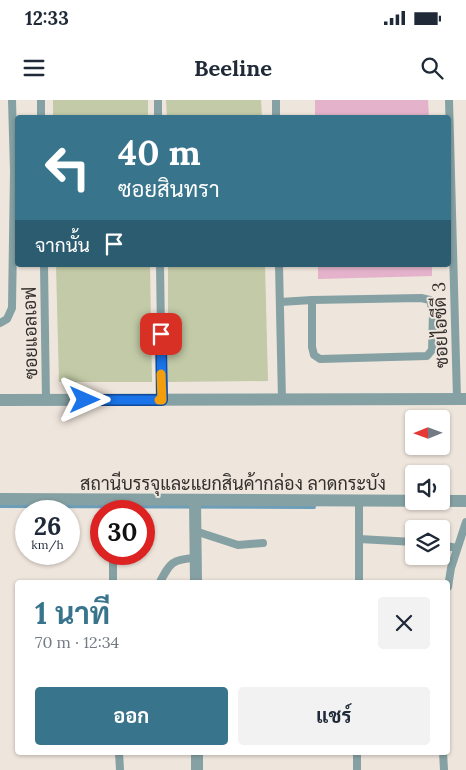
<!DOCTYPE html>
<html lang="th">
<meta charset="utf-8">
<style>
:root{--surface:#fff;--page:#f2f2f3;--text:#1f2937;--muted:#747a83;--accent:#38748c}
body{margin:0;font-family:Lora,Sarabun,serif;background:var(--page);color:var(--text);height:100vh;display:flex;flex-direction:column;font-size:19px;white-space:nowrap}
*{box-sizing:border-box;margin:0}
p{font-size:16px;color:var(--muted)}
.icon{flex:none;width:28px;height:28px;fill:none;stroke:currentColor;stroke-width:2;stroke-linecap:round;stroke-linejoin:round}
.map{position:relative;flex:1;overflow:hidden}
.details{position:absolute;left:15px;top:480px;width:435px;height:175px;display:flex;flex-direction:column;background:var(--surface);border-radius:5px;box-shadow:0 1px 4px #0004}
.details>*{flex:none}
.hud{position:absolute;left:15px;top:15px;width:436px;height:152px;border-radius:5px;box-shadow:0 1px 4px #0004;background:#38748c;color:#fff;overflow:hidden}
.needle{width:32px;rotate:269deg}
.fabs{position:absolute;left:405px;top:310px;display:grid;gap:10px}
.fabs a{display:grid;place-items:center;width:45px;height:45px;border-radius:5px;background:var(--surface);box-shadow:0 1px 4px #0004;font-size:25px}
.speed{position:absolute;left:15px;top:400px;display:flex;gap:10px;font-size:25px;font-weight:700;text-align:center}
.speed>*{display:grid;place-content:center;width:65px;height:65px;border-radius:50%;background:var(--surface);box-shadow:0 1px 4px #0004;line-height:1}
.speed small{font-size:12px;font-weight:400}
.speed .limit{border:8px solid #d22;background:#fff;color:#111}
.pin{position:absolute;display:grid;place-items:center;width:42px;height:42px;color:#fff;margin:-21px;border-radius:10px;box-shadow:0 2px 8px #0006}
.me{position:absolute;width:55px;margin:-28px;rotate:90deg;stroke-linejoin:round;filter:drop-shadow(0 0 4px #0008)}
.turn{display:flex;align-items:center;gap:18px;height:105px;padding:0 20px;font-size:22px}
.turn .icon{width:65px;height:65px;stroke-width:2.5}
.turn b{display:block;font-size:35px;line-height:42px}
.then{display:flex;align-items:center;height:48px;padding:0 20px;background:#0003;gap:10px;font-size:19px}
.round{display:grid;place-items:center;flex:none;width:52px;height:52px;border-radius:5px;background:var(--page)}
.overview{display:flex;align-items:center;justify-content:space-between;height:85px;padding:0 20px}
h1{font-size:30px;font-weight:700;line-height:38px;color:var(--accent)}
.cta{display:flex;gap:10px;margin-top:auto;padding:10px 20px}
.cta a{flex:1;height:58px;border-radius:5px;background:var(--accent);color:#fff;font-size:20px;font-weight:700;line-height:58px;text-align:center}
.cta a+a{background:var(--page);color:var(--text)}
.status{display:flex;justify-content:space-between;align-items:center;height:35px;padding:0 25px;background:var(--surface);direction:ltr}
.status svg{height:14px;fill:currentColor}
header{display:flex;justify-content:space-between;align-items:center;height:65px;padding:0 20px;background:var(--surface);font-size:22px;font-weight:700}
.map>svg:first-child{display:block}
.green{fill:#c2caa7}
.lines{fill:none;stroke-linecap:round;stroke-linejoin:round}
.stream{stroke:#6c9db9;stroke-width:4}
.building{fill:#e4b2cb}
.lane{stroke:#86a1a3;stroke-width:8}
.street{stroke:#86a1a3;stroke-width:12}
.route-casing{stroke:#114b97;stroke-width:12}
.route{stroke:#1a73e8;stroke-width:9}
.slow{stroke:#f59e0b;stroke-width:9}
.labels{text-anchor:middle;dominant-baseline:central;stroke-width:4;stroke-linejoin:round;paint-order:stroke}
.street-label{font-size:18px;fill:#34302d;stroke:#eee5dc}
</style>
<div class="status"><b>12:33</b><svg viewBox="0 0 49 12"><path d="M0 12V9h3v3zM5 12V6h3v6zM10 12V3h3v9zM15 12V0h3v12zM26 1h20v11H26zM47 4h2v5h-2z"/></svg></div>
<header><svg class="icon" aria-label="menu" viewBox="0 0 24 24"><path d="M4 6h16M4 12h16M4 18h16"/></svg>Beeline<svg class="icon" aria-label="search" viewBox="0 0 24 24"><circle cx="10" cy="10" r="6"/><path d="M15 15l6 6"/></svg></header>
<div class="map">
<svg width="466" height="670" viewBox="0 0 466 670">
<rect width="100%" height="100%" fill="#eee5dc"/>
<g class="green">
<rect x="53" y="0" width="95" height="17"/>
<path d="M166,0H261L262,17H167Z"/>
<path d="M56,165H150L152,282H59Z"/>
<path d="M168,165H265L268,281L168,282Z"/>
</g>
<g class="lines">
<path class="stream" d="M0,406L314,407"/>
</g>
<g class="building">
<path d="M315,0H428L429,18H315Z"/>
<path d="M318,165H432V176L318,179Z"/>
</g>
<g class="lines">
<g class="lane">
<path d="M41,0V18"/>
<path d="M158,0V18"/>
<path d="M276,0V18"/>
<path d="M449,0L457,299"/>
<path d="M44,165L46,300"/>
<path d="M160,165L162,300"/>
<path d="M279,165L282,300"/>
<path d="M421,198L430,200L433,212L432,250L427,256L320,259L314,255L312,247V200Z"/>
<path d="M280,202L312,200"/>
<path d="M0,223L7,219L12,208L14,71L12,0"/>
<path d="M112,400V411"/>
<path d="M195,431L238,445L263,443"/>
<path d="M359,439L414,442"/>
<path d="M441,445L457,448"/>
<path d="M113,454V482"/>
<path d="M160,482C170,463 172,459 195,458"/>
<path d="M359,482V402"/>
<path d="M448,487L451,468L466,422"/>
<path d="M119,652L120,670"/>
<path d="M443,652L444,670"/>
<path d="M357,670V652"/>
</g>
<g class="street">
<path d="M0,300L466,299"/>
<path d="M0,399L466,401"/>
<path d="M195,401L196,482"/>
<path d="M197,652V670"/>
</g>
</g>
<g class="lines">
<defs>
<path id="route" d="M85,300H162L161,234"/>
</defs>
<use href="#route" class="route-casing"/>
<use href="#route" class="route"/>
<path class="slow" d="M159,300H162L161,274"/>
</g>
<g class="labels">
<g class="street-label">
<text transform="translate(440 225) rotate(-92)">ซอยไอซีดี 3</text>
<text transform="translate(30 233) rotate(-91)">ซอยแอลเอฟ</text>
<text x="233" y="383">สถานีบรรจุและแยกสินค้ากล่อง ลาดกระบัง</text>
</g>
</g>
</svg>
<div class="fabs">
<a><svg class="needle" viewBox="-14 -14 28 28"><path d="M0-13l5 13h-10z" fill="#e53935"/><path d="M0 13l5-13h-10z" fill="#747a83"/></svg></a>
<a><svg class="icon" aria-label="sound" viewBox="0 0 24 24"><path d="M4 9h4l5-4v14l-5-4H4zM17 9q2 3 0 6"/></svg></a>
<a><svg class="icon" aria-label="layers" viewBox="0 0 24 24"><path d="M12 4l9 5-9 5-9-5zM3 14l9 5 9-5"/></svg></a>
</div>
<div class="speed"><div>26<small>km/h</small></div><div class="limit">30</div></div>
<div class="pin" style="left:161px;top:234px;background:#d93025"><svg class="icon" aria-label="arrive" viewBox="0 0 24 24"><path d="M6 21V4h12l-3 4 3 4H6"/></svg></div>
<svg class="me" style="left:85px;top:300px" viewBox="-20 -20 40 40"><path d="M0-17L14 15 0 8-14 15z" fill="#1a73e8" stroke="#fff" stroke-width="4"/></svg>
<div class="hud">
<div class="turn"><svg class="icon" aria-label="left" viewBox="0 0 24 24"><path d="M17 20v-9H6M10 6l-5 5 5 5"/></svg><div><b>40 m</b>ซอยสินทรา</div></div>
<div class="then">จากนั้น<svg class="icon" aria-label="arrive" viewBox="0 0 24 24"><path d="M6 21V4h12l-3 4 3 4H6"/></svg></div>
</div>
<section class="details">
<div class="overview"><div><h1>1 นาที</h1><p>70 m · 12:34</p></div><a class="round"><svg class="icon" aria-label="close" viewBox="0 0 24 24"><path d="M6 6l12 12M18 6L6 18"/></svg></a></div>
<div class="cta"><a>ออก</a><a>แชร์</a></div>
</section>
</div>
